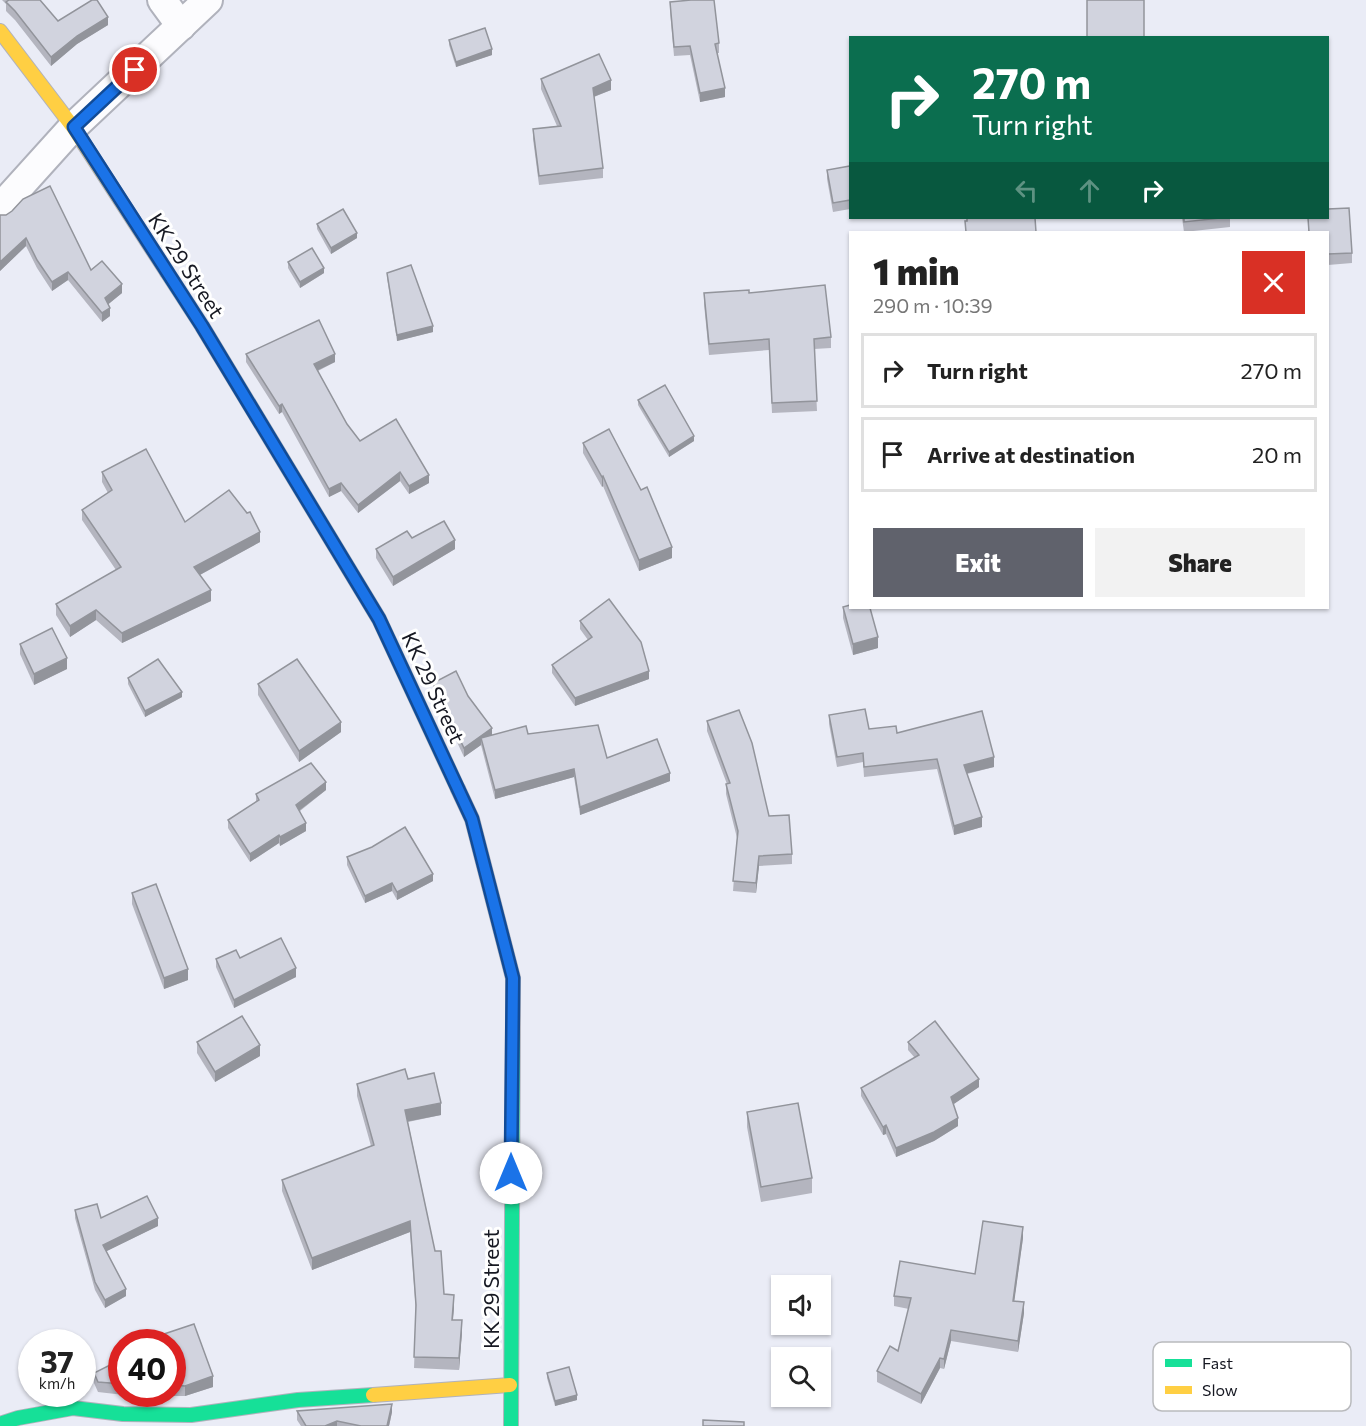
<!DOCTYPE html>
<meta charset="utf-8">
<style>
:root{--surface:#fff;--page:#f2f2f2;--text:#222;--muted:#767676;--line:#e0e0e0;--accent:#60626c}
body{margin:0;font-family:Commissioner,sans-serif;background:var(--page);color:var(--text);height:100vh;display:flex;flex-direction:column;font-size:22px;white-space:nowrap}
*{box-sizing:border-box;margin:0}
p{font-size:20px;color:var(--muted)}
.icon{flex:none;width:33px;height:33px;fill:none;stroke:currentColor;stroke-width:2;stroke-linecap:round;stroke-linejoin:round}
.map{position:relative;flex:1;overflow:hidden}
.details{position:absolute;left:849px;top:231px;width:480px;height:378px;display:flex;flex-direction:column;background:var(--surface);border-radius:0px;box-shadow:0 2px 4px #0004}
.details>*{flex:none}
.banner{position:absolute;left:849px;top:36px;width:480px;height:183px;border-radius:0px;box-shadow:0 2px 4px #0004;background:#0b6e4f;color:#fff;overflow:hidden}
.fabs{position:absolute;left:771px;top:1275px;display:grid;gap:12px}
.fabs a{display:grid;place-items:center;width:60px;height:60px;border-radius:0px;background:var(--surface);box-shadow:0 2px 4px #0004;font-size:30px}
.speed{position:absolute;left:18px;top:1329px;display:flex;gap:12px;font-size:30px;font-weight:700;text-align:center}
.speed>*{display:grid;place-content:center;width:78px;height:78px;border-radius:50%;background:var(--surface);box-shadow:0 2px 4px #0004;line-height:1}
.speed small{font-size:15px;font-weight:400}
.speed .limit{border:9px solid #d22;background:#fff;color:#111}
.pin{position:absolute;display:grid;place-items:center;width:51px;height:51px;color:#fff;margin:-26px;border:3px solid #fff;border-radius:50%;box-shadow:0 2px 6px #0007}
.me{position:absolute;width:66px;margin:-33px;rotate:0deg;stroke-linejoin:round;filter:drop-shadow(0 0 4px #0008)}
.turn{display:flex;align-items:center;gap:21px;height:126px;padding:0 24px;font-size:27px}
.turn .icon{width:78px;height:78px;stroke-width:2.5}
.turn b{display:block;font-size:42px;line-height:51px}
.lanes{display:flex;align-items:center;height:57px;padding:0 24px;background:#0003;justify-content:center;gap:30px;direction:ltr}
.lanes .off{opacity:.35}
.round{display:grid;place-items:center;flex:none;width:63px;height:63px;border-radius:0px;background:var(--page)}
.overview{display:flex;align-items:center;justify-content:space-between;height:102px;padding:0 24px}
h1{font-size:36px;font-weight:800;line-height:45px}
.cta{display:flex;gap:12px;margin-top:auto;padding:12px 24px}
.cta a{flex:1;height:69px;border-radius:0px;background:var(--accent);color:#fff;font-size:24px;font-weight:800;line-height:69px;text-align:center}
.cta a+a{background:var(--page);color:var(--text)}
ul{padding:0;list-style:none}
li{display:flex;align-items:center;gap:18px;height:75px;margin:0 12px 9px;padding:0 12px;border:3px solid var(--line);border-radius:0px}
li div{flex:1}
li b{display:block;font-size:22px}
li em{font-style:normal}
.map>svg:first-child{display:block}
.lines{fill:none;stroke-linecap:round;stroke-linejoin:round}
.street-casing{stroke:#b0b2bc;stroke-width:32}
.fast-casing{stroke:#b0b2bc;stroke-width:16}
.slow-casing{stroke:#b0b2bc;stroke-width:16}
.street{stroke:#fcfcfe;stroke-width:28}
.fast{stroke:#16e098;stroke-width:14}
.slow{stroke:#ffcf43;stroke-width:14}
.wall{fill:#b4b5bf}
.shaded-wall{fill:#92949b}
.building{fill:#d1d3de;stroke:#92949b;stroke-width:1.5}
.route-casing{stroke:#114b97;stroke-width:15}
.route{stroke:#1a73e8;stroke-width:10}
.labels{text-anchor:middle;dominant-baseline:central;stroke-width:6;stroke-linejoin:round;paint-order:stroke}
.street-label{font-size:21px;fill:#161822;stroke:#fff}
.key{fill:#fff;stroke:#b9babd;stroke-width:1.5}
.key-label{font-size:16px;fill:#161822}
</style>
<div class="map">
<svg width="1366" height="1426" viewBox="0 0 1366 1426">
<rect width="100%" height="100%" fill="#eaecf6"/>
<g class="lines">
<defs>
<g id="street">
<path d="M162,0L181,26"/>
<path d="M0,208L73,127L208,0"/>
</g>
<g id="fast">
<path d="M167,272L202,326L379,619L458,789"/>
<path d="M0,1424L18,1418L73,1408L123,1414L191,1415L298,1400L373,1395"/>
<path d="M511,1426L513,1015"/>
</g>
<g id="slow">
<path d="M0,31L73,127L167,272"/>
<path d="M458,789L472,819L513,978V1015"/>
<path d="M373,1395L510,1385"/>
</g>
</defs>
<use href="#street" class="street-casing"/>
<use href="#fast" class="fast-casing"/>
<use href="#slow" class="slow-casing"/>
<use href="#street" class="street"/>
<use href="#fast" class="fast"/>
<use href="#slow" class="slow"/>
</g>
<g class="wall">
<path d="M2,0H40L58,21L108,25L77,44L51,66L15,20L6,11V4Z"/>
<path d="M670,2L719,43V53H717L725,97L700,102L690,55L674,56L670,11Z"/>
<path d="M449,40L492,55L456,67L449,45Z"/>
<path d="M541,79L611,90L594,97L603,168V178L539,185L533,139V129L557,126L541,89Z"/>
<path d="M850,166V209L833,212L827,179V170Z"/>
<path d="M0,215H6L91,270L122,293L108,304L110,316L102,322L68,280L52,291L37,268L26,246L0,271Z"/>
<path d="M1182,218H1230V227L1184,232Z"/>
<path d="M1308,218H1328L1352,253V263L1328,265V232H1308Z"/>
<path d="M317,224L357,238L331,254L317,229Z"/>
<path d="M288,262L324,273L300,288L288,268Z"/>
<path d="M387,273L433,332L397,341L387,278Z"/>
<path d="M704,293H749L831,337V348L814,349L817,411L772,413L769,350L709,355L704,304Z"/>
<path d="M246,354L335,362L318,371L347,424L360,441L429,483L409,494L400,481L358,513L341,491L329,497L282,412L279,414L246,362Z"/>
<path d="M638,400L694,441L669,457L638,405Z"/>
<path d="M583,443L641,490L672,558L639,571L603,486L602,487L583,453Z"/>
<path d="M102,472L185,522L260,542L200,575L211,601L122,643L96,620L70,637L56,615V604L116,570L82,520V510L108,493L102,482Z"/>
<path d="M376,549H455L393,586L376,558Z"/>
<path d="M843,607L878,648L853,655L843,618Z"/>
<path d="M580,621L649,679L575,706L552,673V665L588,640L580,629Z"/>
<path d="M20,644L67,669L34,685L20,654Z"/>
<path d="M128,678L182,697L145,717L128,684Z"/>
<path d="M433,683L468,696L492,735L528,734L607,758L670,781L580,815L574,777L495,799L481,745L464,757L433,691Z"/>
<path d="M258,684L341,732L299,762L258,695Z"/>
<path d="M829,715L869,729L897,733L994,767L967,774L982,827L954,835L937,769L864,777L863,762L837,767L829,724Z"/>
<path d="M707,721L792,854V864L759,866L756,893L733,891L737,838L726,794V784H727L707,731Z"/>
<path d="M326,790L300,811L306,831L280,846L279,843L250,862L228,828V820L256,802V794Z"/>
<path d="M347,857L433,881L397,900L392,891L365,903L347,865Z"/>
<path d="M132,893L188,980L164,989L132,904Z"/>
<path d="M240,958L296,977L234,1008L216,967V959Z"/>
<path d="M197,1042L260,1056L215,1082L197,1053Z"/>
<path d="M908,1042L979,1087L953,1104L958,1126L934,1141L896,1157L886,1134L883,1135L861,1096V1088L915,1058L908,1050Z"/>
<path d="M408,1079L441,1115L408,1122L444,1294L454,1306L453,1320L462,1332L459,1370L414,1368L416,1312L410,1232L312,1270L282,1191V1180L371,1146L357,1096V1084Z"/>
<path d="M747,1112L812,1178V1193L761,1202L747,1127Z"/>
<path d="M75,1210L101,1218L158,1226L106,1251L126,1296L105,1308L95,1290L75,1218Z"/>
<path d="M1023,1238L1014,1301L1024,1313L1018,1352L951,1341L944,1369L940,1368L921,1404L877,1382V1371L898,1351L909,1309L894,1306V1296L975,1274Z"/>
<path d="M194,1324L213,1376V1387L185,1396H162L161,1394H172V1342H146V1340Z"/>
<path d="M122,1359V1394H127L124,1395L98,1392L94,1383V1373Z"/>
<path d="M547,1373L577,1400L555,1406L547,1378Z"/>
<path d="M297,1411L392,1412L389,1426H301L297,1420Z"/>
</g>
<g class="shaded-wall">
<path d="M108,17V25L77,44L51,66V57L77,36Z"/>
<path d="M492,49V55L456,67V62Z"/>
<path d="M611,80V90L593,97V88Z"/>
<path d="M725,88V97L700,102V93Z"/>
<path d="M357,233V238L331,254V248Z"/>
<path d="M26,238V246L0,271V262Z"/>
<path d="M324,268V273L300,288V282Z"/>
<path d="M68,272V280L52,291V282Z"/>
<path d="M122,284V293L105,307V298Z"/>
<path d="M110,308V316L102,322V313Z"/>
<path d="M433,326V332L397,341V335Z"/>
<path d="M335,354V362L314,372V364Z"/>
<path d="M282,404V412L279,414V406Z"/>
<path d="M694,436V441L669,457V452Z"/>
<path d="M400,472V481L358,513V505Z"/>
<path d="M429,475V483L409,494V486Z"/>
<path d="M603,476V486L602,487V477Z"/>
<path d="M341,483V491L329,497V489Z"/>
<path d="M260,532V542L194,578V567Z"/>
<path d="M455,540V549L393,586V577Z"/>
<path d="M672,547V558L639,571V560Z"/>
<path d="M211,590V601L122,643V633Z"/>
<path d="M96,610V620L70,637V626Z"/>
<path d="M878,637V648L853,655V644Z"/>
<path d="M67,658V669L34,685V674Z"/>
<path d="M649,671V679L575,706V698Z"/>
<path d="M182,692V697L145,717V711Z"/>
<path d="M341,722V732L299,762V751Z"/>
<path d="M492,728V737L481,738V745L464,757V748Z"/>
<path d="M994,757V767L964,774V765Z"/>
<path d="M574,769V777L495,799V790Z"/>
<path d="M670,773V781L580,815V807Z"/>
<path d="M326,782V790L296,813V805Z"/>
<path d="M982,817V827L954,835V826Z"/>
<path d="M306,823V831L280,846V837Z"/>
<path d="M279,835V843L250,862V854Z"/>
<path d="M759,856V866L756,893V883Z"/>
<path d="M433,874V881L397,900V892Z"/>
<path d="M392,883V891L365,903V896Z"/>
<path d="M296,968V977L234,1008V1000Z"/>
<path d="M188,969V980L164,989V978Z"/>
<path d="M260,1045V1056L215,1082V1072Z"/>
<path d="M979,1079V1087L951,1106V1097Z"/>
<path d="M441,1103V1115L405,1122V1110Z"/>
<path d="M958,1118V1126L934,1141L896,1157V1148Z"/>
<path d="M886,1125V1134L883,1135V1127Z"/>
<path d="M158,1218V1226L103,1253V1245Z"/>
<path d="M410,1221V1232L312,1270V1258Z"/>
<path d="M1023,1227V1238L1013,1311V1301Z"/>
<path d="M126,1289V1296L105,1308V1300Z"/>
<path d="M454,1295V1306L452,1331V1320Z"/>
<path d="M1024,1302V1313L1018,1352V1341Z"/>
<path d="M462,1320V1332L459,1370V1358Z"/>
<path d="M951,1330V1341L944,1369V1359Z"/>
<path d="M940,1358V1368L921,1404V1394Z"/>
<path d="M213,1376V1387L185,1396V1386Z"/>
<path d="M577,1395V1400L555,1406V1401Z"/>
<path d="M392,1404V1412L389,1426H387Z"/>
<path d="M337,1421V1426H325Z"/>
</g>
<g class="building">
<path d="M9,0H40L58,21L92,0H97L108,17L77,36L51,57L15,11L6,2Z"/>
<path d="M691,0H714L719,43L715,44L725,88L700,93L690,46L674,47L670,2Z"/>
<rect x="1087" y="0" width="57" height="38"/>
<path d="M485,28L492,49L456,62L449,40Z"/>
<path d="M599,54L611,80L593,88L603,168L539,176L533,129L561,126L541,79Z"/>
<path d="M850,166V200L833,203L827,170Z"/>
<path d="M50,186L91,270L102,261L122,284L105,298L110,308L102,313L68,272L52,282L37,260L26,238L0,262V215H6L12,211L23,199Z"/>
<path d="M1349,208L1352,253L1328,254V232H1309L1308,218H1328V209Z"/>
<path d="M343,209L357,233L331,248L317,224Z"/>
<path d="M967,218H1035L1036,232H966L965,221H967Z"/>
<path d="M1184,218H1220L1184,222Z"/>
<path d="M312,248L324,268L300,282L288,262Z"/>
<path d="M411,265L433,326L397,335L387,273Z"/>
<path d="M825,285L831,337L814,339L817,401L772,403L769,339L709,344L704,293L749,290V293Z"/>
<path d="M319,320L335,354L314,364L347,424L360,441L396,419L429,475L409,486L400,472L358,505L341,483L329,489L282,404L279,406L246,354Z"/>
<path d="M665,385L694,436L669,452L638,400Z"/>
<path d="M609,429L641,490L647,487L672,547L639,560L603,476L602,477L583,443Z"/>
<path d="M146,449L185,522L229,490L247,513L250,512L260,532L194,567L211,590L122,633L96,610L70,626L56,604L121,567L82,510L112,490L102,472Z"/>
<path d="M444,521L455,540L393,577L376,549L407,531L412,538Z"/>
<path d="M609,599L641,642L649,671L575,698L552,665L592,637L580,621Z"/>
<path d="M850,605V608H870L878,637L853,644L843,607Z"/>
<path d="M52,628L67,658L34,674L20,644Z"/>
<path d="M158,659L182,692L145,711L128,678Z"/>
<path d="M297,659L341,722L299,751L258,684Z"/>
<path d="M456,671L468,696L492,728L464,748L433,683Z"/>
<path d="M865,709L869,729L896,726L897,733L982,711L994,757L964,765L982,817L954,826L937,759L864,767L863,753L837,757L829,715Z"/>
<path d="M739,710L752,743L769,816L789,815L792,854L759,856L756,883L733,881L738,831L726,784L730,783L707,721Z"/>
<path d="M598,725L607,758L657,739L670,773L580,807L574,769L495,790L481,738L526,726L528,734Z"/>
<path d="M311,763L326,782L296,805L306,823L280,837L279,835L250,854L228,820L259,800L256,794Z"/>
<path d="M405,827L433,874L397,892L392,883L365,896L347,857L372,847Z"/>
<path d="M156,884L188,969L164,978L132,893Z"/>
<path d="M281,938L296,968L234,1000L216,959L236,950L240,958Z"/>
<path d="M242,1016L260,1045L215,1072L197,1042Z"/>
<path d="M935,1021L979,1079L951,1097L958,1118L934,1132L896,1148L886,1125L883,1127L861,1088L919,1055L908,1042Z"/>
<path d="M405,1069L408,1079L434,1073L441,1103L405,1110L435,1251H441L444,1294L454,1295L452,1320H462L459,1358L414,1357L416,1305L410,1221L312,1258L282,1180L374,1145L357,1084Z"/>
<path d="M798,1103L812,1178L761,1187L747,1112Z"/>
<path d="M147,1196L158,1218L103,1245L126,1289L105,1300L95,1282L75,1210L97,1204L101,1218Z"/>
<path d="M983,1221L1023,1227L1013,1301L1024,1302L1018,1341L951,1330L944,1359L940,1358L921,1394L877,1371L890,1346L898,1351L911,1298L894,1296L900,1261L975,1274Z"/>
<path d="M194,1324L213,1376L185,1386L172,1385V1342H147L146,1340Z"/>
<path d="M122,1359V1384L98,1382L94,1373Z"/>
<path d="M569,1367L577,1395L555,1401L547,1373Z"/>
<path d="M392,1404L387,1426H361L337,1421L325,1426H306L297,1411Z"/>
<path d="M703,1420L744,1422V1426H703Z"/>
</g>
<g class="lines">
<defs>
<path id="route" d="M135,70L74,127L202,326L379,619L472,819L513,978L511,1173"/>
</defs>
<use href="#route" class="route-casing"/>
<use href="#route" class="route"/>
</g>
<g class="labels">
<g class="street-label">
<text transform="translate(187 265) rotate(57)">KK 29 Street</text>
<text transform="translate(434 687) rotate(65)">KK 29 Street</text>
<text transform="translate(490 1289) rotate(-90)">KK 29 Street</text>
</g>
</g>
<rect x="1153" y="1342" width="198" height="69" rx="9" class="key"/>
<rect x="1165" y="1359" width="27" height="8" fill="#16e098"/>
<rect x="1165" y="1386" width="27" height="8" fill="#ffcf43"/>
<g class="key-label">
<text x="1202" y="1369">Fast</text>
<text x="1202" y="1396">Slow</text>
</g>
</svg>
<div class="fabs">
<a><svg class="icon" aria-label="sound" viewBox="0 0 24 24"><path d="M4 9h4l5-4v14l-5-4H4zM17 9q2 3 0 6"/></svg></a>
<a><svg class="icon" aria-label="search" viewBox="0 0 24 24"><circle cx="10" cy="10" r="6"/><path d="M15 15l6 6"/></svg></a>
</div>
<div class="speed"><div>37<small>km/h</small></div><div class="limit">40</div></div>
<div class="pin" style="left:135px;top:70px;background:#d93025"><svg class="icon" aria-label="arrive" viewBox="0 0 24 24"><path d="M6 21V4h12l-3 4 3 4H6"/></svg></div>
<svg class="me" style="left:511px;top:1173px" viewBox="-20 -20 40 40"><circle r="19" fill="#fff"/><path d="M0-13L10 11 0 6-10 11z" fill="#1a73e8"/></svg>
<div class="banner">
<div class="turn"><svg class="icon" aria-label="right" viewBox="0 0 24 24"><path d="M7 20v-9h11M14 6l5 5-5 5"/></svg><div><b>270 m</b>Turn right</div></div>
<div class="lanes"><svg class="icon off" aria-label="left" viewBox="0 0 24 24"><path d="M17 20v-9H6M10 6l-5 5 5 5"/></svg><svg class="icon off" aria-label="ahead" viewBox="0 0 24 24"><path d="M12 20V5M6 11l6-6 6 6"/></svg><svg class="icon" aria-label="right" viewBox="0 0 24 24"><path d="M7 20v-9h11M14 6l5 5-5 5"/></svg></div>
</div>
<section class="details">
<div class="overview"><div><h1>1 min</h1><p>290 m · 10:39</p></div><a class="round" style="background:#d93025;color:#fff"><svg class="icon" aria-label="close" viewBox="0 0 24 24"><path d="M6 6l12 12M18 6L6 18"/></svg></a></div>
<ul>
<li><svg class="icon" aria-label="right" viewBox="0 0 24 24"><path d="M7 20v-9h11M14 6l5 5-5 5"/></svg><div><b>Turn right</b></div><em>270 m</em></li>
<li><svg class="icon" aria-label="arrive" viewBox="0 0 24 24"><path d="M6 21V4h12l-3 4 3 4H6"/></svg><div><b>Arrive at destination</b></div><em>20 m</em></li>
</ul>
<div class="cta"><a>Exit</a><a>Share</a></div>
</section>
</div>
